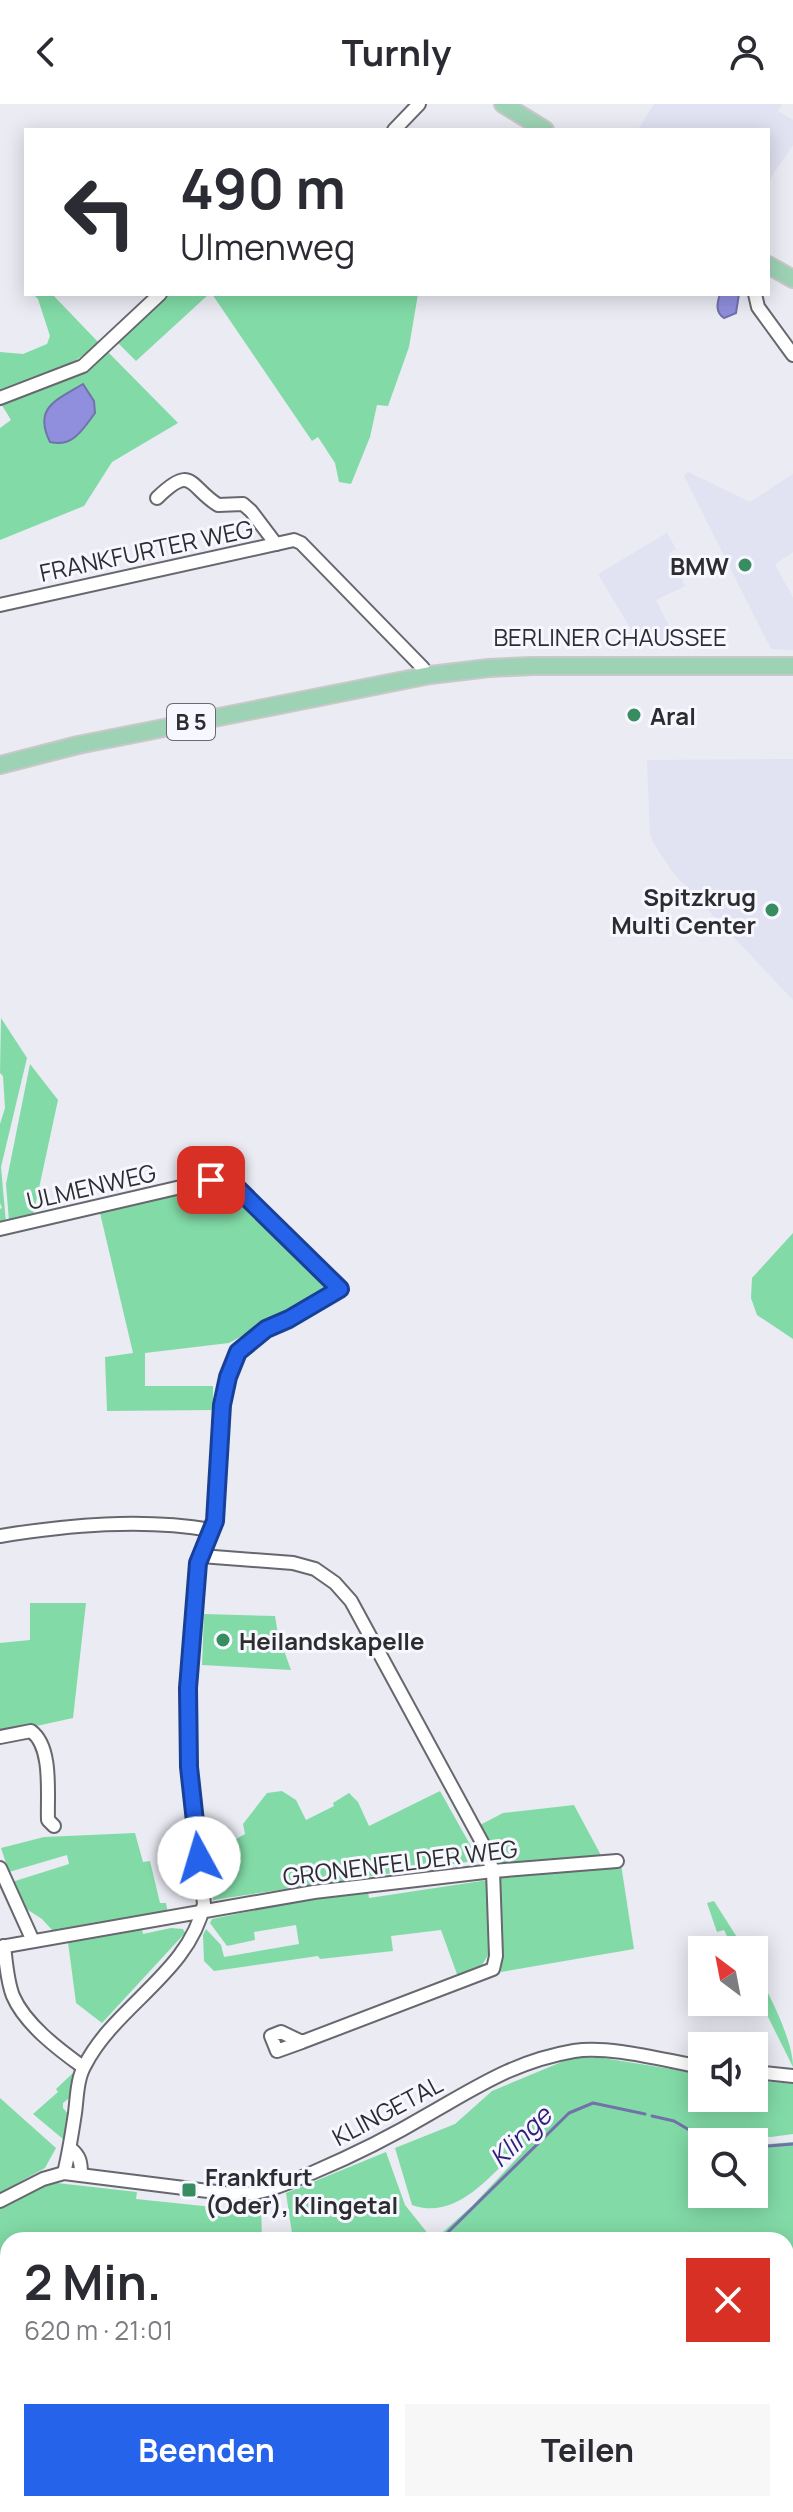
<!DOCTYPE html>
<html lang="de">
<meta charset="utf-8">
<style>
:root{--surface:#fff;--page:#f7f7f7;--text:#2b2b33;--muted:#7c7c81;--accent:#2563eb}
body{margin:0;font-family:Manrope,sans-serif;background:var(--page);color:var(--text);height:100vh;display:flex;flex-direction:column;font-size:30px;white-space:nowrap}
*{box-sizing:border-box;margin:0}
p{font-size:26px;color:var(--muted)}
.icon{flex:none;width:44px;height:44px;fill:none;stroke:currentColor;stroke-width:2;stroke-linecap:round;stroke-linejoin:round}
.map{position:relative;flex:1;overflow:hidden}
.drawer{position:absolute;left:0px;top:2128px;width:794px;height:280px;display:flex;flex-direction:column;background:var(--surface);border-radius:24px 24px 0 0;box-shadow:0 4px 20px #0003}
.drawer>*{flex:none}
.banner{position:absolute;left:24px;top:24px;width:746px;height:168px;border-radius:0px;box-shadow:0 4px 20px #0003;background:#fff;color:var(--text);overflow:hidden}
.needle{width:52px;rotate:328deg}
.controls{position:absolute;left:688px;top:1832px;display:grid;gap:16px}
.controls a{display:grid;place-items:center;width:80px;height:80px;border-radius:0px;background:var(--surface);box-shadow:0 4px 20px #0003;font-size:40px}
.pin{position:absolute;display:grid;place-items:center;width:68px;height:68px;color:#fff;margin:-34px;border-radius:16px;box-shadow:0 4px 12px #0006}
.me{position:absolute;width:88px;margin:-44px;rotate:354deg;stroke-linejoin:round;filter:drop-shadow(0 0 6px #0008)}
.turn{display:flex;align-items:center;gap:28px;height:168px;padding:0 24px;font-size:36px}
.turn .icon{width:104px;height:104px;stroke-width:2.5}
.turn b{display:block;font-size:56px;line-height:68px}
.round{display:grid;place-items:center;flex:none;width:84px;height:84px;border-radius:0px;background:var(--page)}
.summary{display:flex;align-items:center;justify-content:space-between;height:136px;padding:0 24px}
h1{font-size:48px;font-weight:700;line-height:60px}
.primary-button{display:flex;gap:16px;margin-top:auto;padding:16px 24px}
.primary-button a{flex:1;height:92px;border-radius:0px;background:var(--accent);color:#fff;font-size:32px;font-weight:700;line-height:92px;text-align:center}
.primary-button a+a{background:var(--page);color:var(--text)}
header{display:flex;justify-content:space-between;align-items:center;height:104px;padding:0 24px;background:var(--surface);font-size:36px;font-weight:700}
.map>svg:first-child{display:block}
.built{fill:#e1e2f2}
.green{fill:#82dba7}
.water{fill:#8f8fde;stroke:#7272aa;stroke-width:2}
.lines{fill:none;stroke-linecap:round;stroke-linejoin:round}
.stream{stroke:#7272aa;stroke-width:3}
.minor-casing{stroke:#67676e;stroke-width:16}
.major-casing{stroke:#c8c8c9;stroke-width:20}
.minor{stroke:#fff;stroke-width:12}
.major{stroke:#9ed2b5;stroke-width:16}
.rail{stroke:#515155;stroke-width:3;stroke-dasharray:12 6;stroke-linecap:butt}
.route-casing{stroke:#184099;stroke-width:20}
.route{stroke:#2563eb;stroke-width:14}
.poi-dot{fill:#388d60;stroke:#f7f8ff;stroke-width:3}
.labels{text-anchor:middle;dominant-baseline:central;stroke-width:6;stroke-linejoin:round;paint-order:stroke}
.shield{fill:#f7f8ff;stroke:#6a6a6e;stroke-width:2}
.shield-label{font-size:22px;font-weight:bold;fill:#2d2d30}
.street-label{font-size:24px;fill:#2d2d30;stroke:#f7f8ff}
.poi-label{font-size:24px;font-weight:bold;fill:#2d2d30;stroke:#f7f8ff;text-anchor:start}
.water-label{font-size:26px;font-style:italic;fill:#2f1e7a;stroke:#f7f8ff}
</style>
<header><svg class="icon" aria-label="back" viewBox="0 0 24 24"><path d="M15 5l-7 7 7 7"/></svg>Turnly<svg class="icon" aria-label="person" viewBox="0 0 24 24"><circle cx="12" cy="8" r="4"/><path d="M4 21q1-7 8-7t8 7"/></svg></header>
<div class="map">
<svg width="793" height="2408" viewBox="0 0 793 2408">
<rect width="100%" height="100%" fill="#eaebf3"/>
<g class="built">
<path d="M654,0H782L778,7L793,16V41L768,78V26H638Z"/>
<path d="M688,368L750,398L793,370V448L775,460L793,494V546L771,545L684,372Z"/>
<path d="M667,429L676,445L669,449L685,482L656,496L678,541H657L656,536L637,535L598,470Z"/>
<path d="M793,655V896L674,770L654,740L650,730L647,656Z"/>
<path d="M793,2145V2408H0V2306L8,2304V2400H786V2146Z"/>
</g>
<g class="green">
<path d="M33,190H52L99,239C71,264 35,275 0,288V248L23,250L47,240L50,232L38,195Z"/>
<path d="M164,190H209L136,257L114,235Z"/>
<path d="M212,190H418L409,243L388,302L377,301L370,333L351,380L339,378L335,359L318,333L312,337Z"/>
<path d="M107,247L178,319L112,358L84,402L0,436V324L11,316L0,298Z"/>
<path d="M1,914L27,954L1,1063L6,1119L0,1120V1105L2,1104L0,1099V1020L5,1004L3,972L0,969Z"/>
<path d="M30,960L58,996L33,1112L9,1117L6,1080Z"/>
<path d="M214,1082L225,1084L331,1184L229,1239L145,1249V1282H213V1306L107,1307L105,1253L133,1249L100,1109Z"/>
<path d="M793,1129V1235L757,1211L751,1194L752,1174Z"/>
<path d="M30,1499H86L73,1614L0,1630V1539L30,1536Z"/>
<path d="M204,1510L275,1512L278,1530L291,1566L202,1561Z"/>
<path d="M282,1687L296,1696L306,1716L334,1702L333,1699L349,1689L358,1698L369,1722L440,1687L477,1753L474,1757L213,1796L208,1751L245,1730L243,1720L267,1689Z"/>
<path d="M574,1701L603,1755L500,1761L480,1721L503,1709Z"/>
<path d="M135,1729L143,1758L150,1757L160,1799H166L168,1810L53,1827L42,1815L25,1804L12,1778L69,1760L67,1751L9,1768L1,1744L44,1733Z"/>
<path d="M621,1760L634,1845L501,1868L497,1773Z"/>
<path d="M488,1776L492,1845L480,1864L458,1873L441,1826L391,1832L393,1847L320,1855L318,1852L214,1867L204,1857L203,1831L206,1825L221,1841L224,1853L299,1840L296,1821L254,1828L255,1836L227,1842L210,1819L212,1815L309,1795L368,1787L369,1794Z"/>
<path d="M714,1797L745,1846H734L724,1826L717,1828L707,1799Z"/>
<path d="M171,1824L183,1825L185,1829L102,1919L76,1899L68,1838L142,1825L143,1830Z"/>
<path d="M754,1861C767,1888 793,1934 793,1963L754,1885Z"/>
<path d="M571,1954H603L702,1970V1994H754V1976L793,1980V2030L771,2033L743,2031L742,2038H702V2090H754V2041L793,2038V2145L786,2146V2136H434L472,2102L522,2049L518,2045C490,2072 456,2117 412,2101L395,2044L455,2020L492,1987Z"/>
<path d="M74,1968L76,1970L72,1992L63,1999V2004L68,2010L63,2035L33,2010L58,1988L56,1985Z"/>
<path d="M0,1994L56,2044L45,2064L0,2089Z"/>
<path d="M386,2048L405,2101L429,2131L424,2136H293L286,2089Z"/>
<path d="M57,2079L137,2088L136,2095L232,2105L261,2100L262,2136H113L74,2133L73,2136H8V2168L1,2170L8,2172V2304L0,2306V2105L46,2081Z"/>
</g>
<g class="water">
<path d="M720,190H739L736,209L724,214C715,208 717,199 720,190Z"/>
<path d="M83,280L94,297L95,309C83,325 73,344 50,338C33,304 56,296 83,280Z"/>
</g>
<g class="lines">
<g class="stream">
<path d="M652,2012L674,2017L703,2034L714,2038"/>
<path d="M754,2043L793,2040"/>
<path d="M440,2136L569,2009L593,1999L645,2010"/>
<path d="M0,2175L8,2174"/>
</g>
<defs>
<g id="minor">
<path d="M394,26L419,0"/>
<path d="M755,190L758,203L793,251"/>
<path d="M0,294L83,262L160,190"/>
<path d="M157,394C193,359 189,383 218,401L243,400L251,407L276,440"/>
<path d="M0,501L294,436L301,439L423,564L424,572"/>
<path d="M0,1125L211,1076L223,1077L235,1082L340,1185L289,1215L266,1225L238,1248L228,1273L222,1301L215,1417L198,1459L188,1584L189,1663L204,1800C190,1868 115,1902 85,1961C77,1974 77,1994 75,2009C72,2029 69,2049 64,2069"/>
<path d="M0,1432C69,1421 142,1414 211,1426"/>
<path d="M201,1452L293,1459L315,1465L335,1479L351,1497L484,1742L493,1767L496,1852L493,1865L302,1938L281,1928L271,1932L277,1947L302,1938"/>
<path d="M0,1633L31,1627C53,1643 47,1690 48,1716L54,1722"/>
<path d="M0,1764L33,1837"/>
<path d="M4,1842C6,1858 7,1877 13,1892C25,1920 58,1945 83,1963"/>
<path d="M0,1843L314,1788L493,1767L617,1757"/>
<path d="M754,1968L793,1972"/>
<path d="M70,2044C80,2052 81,2058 81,2071"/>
<path d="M0,2097L43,2075L64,2069L232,2090C261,2092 288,2079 314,2068C354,2051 392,2032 429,2010C480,1981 516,1957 574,1947C610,1941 666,1957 702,1963"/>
</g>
<g id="major">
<path d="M503,0L545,26"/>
<path d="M768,161L793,175"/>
<path d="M0,661L78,641L430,571L489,564L532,562H793"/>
</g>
</defs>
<use href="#minor" class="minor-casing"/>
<use href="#major" class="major-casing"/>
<use href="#minor" class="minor"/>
<use href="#major" class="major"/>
<g class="rail">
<path d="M786,2153L793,2152"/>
<path d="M0,2314L8,2313"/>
</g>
</g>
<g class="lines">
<defs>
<path id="route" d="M199,1754L189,1663L188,1584L198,1459L215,1417L222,1301L228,1273L238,1248L266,1225L289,1215L340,1185L235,1082L211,1076"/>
</defs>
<use href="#route" class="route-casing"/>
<use href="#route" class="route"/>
</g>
<g class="poi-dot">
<circle cx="745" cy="461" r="8"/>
<circle cx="634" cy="611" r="8"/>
<circle cx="772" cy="806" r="8"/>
<circle cx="223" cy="1536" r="8"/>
<rect x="181" y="2078" width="16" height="16" rx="4"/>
</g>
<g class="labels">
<rect class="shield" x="167" y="600" width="48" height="36" rx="6"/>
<g class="shield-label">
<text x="191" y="618">B 5</text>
</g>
<g class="street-label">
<text transform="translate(146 446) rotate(-12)">FRANKFURTER WEG</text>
<text x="610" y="532">BERLINER CHAUSSEE</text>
<text transform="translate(91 1082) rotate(-13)">ULMENWEG</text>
<text transform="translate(400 1758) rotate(-7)">GRONENFELDER WEG</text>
<text transform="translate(387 2006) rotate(-28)">KLINGETAL</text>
</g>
<g class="poi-label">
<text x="729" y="461" text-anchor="end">BMW</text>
<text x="650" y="611">Aral</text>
<text x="756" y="792" text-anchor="end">Spitzkrug<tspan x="756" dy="28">Multi Center</tspan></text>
<text x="239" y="1536">Heilandskapelle</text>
<text x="205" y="2072">Frankfurt<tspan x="205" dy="28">(Oder), Klingetal</tspan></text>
</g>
<g class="water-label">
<text transform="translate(520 2032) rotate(-44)">Klinge</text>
</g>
</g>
</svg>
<div class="controls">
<a><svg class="needle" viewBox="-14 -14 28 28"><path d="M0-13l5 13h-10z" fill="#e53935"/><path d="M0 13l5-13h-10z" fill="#7c7c81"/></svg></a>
<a><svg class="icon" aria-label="sound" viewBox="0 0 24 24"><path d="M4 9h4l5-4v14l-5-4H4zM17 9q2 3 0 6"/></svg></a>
<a><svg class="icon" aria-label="search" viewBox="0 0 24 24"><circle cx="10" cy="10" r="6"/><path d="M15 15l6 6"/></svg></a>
</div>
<div class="pin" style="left:211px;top:1076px;background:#d93025"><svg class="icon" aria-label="arrive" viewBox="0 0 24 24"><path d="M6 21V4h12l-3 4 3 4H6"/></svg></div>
<svg class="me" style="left:199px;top:1754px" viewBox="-20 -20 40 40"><circle r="19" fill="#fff"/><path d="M0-13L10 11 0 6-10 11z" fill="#2563eb"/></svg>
<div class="banner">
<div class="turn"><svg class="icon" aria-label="left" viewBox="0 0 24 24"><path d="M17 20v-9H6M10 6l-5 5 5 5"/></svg><div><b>490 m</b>Ulmenweg</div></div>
</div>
<section class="drawer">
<div class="summary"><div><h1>2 Min.</h1><p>620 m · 21:01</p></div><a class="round" style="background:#d93025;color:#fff"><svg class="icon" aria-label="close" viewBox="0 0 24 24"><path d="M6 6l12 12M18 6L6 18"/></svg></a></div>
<div class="primary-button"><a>Beenden</a><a>Teilen</a></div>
</section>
</div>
